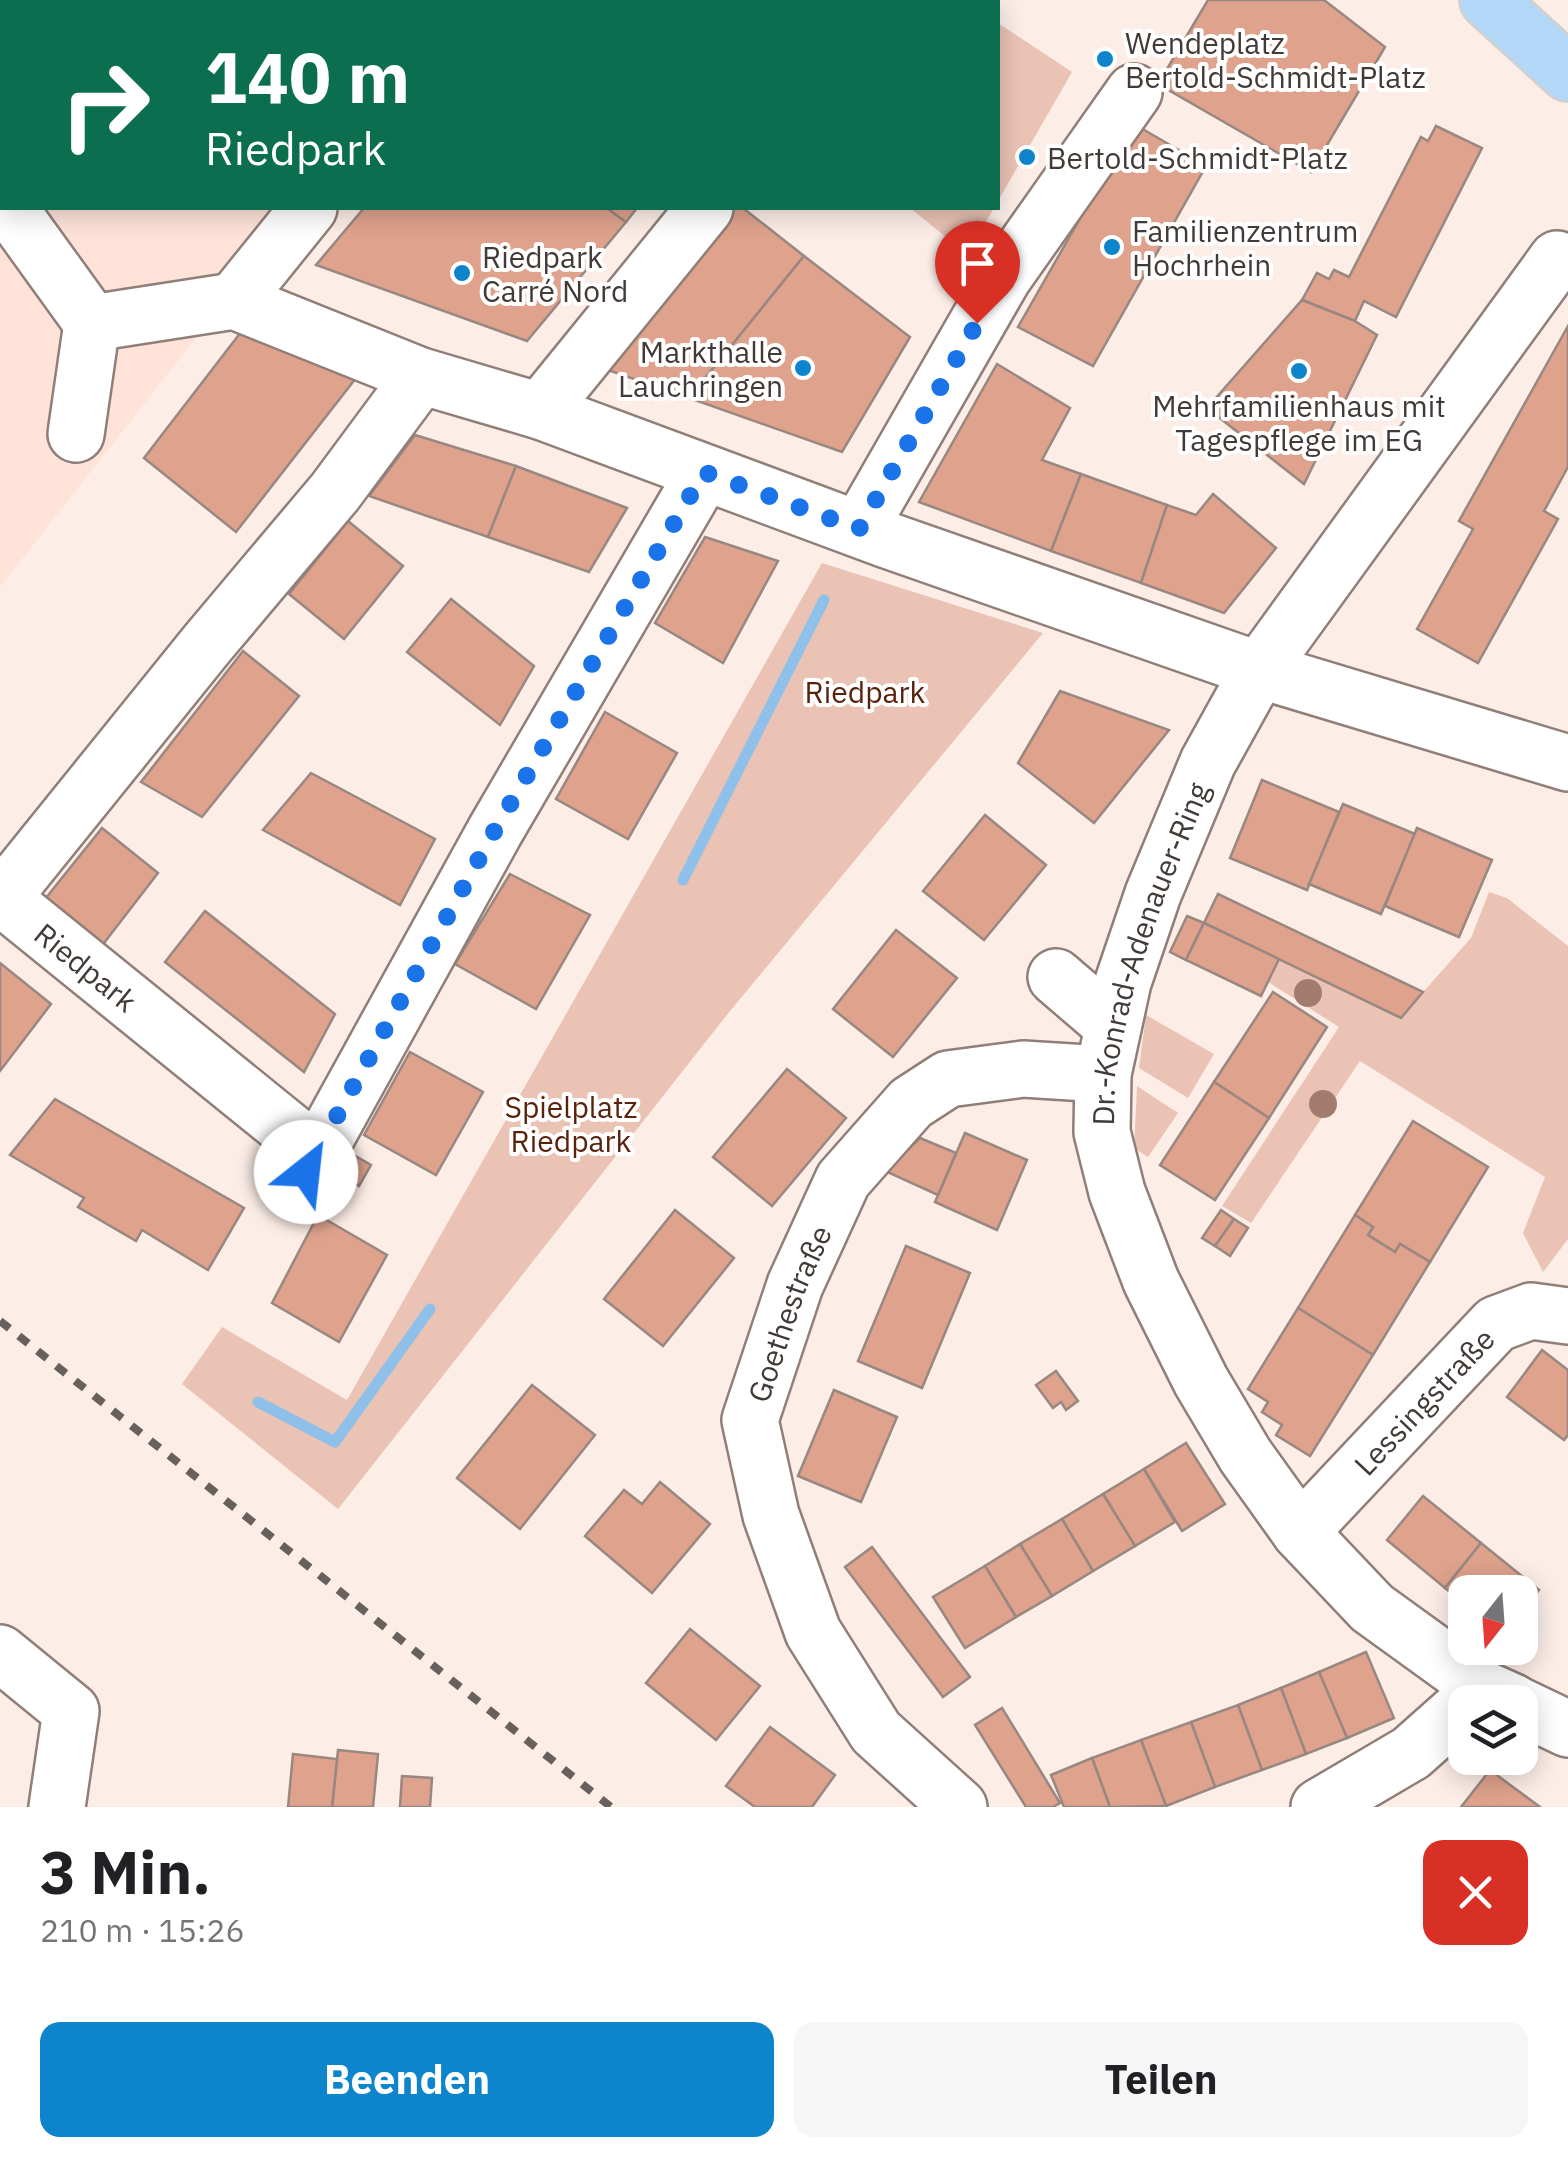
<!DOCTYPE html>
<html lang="de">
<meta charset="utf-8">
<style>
:root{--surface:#fff;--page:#f6f6f6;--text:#202124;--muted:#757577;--accent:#0e84cd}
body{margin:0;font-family:"IBM Plex Sans",sans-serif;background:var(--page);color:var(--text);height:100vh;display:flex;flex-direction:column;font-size:38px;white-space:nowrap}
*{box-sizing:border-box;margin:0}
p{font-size:32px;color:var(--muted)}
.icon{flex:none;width:55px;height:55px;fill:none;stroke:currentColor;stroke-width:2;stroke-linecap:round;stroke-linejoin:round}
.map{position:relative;height:1807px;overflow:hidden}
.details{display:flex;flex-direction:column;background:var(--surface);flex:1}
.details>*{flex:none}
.banner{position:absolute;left:0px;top:0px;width:1000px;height:210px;box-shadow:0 5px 25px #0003;background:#0b6e4f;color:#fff;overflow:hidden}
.needle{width:65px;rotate:197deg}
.tools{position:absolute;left:1448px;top:1575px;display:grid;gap:20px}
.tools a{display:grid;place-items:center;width:90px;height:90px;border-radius:20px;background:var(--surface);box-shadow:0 5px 25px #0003;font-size:50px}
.pin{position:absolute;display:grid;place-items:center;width:85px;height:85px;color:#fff;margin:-102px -42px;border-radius:50% 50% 50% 0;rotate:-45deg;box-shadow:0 0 10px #0007}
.pin .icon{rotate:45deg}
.me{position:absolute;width:110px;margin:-55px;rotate:29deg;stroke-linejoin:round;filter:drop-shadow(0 0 8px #0008)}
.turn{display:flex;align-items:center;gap:35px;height:210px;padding:0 40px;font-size:45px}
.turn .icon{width:130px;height:130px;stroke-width:2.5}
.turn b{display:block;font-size:70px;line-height:85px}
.round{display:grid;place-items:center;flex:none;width:105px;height:105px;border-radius:20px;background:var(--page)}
.headline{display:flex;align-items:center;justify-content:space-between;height:170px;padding:0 40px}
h1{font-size:60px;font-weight:800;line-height:75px}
.primary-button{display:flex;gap:20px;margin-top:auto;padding:20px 40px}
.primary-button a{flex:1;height:115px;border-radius:20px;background:var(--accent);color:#fff;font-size:40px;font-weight:800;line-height:115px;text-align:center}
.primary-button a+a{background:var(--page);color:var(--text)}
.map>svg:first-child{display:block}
.built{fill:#ffe3d9}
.green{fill:#eac3b5}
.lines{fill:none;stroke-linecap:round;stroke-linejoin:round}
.stream{stroke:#8fc0e9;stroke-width:11}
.building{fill:#dfa28c;stroke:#998781;stroke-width:2.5}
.minor-casing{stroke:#907f78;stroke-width:60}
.major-casing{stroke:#d1d0cf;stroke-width:60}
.minor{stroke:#fff;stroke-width:55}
.major{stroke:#b3d7f6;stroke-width:55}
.rail{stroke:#68605c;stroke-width:8;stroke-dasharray:12 12;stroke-linecap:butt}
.tree{fill:#a27d6f}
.route{stroke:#1a73e8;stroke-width:18;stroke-dasharray:0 32.4}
.poi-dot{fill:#0e84cd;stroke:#fff;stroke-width:4}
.labels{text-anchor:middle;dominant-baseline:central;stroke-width:8;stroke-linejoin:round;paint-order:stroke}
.poi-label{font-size:30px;fill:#413a37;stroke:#fff;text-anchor:start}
.park-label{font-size:30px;fill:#59220c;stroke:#fff}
.street-label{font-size:30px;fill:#413a37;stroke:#fff}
</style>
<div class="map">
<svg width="1568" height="1807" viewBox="0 0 1568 1807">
<rect width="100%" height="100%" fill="#fcede7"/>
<path class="built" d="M0,0H461L2,2V208H298L0,587Z"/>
<g class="green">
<path d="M998,23L1072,72L998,201Z"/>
<path d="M910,208H994L967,254Z"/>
<path d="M822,563L1043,633L726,1016L338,1509L182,1384L222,1327L347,1400Z"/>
<path d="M1489,892L1507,898L1568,946V1239L1543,1272L1523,1233L1545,1177L1360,1061L1251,1223L1222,1206L1339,1027L1268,982L1279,959L1401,1017L1471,938Z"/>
<path d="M1146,1015L1214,1054L1188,1098L1139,1068Z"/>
<path d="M1137,1086L1178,1113L1148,1157L1134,1148Z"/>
</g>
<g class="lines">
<g class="stream">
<path d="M683,880L824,600"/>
<path d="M258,1402L335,1442L430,1309"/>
</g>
</g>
<g class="building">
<path d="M518,0H566L569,2H516Z"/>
<path d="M695,0H798L796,2Z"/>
<path d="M1208,0H1324L1385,47L1311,172L1158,84Z"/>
<path d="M1134,124L1206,166L1093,366L1018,327Z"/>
<path d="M1436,126L1482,148L1396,317L1364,301L1355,321L1302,300L1317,273L1329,279L1334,270L1349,277L1421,137L1428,141Z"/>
<path d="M364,208H607L626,222L527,341L316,265Z"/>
<path d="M607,208H637L626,222Z"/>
<path d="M724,208H743L804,256L689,398L596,366Z"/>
<path d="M804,256L910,337L842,452L689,398Z"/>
<path d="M1302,300L1355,321L1377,335L1304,484L1207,408Z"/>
<path d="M1568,326V467L1544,511L1558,519L1478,663L1417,629L1473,529L1459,521Z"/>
<path d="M241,332L356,378L236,532L144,458Z"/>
<path d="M997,364L1070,408L1042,460L1081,474L1051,551L919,502Z"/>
<path d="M415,435L516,466L488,537L369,496Z"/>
<path d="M516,466L627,508L589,572L488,537Z"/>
<path d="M1081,474L1167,505L1141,583L1051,551Z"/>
<path d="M1213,494L1276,548L1224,613L1141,583L1167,505L1196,515Z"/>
<path d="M348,521L403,566L344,639L289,594Z"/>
<path d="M705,537L778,561L723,663L655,623Z"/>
<path d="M451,599L534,666L500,725L407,652Z"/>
<path d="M243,651L299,696L202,817L141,782Z"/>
<path d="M1060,691L1169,730L1094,823L1018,763Z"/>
<path d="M605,712L677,753L628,839L556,799Z"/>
<path d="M311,773L435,839L400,905L263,830Z"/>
<path d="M1262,780L1339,812L1307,890L1230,858Z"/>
<path d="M1343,804L1415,834L1381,914L1309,884Z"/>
<path d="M985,815L1046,865L984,940L923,891Z"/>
<path d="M102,828L158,873L101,947L45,899Z"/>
<path d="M1417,828L1492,860L1459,937L1385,906Z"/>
<path d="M510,874L590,915L536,1009L455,964Z"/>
<path d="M1218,894L1423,992L1401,1018L1204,923Z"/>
<path d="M205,911L335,1014L304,1072L165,962Z"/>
<path d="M1187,916L1204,923L1186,960L1170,952Z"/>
<path d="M1204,923L1279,959L1261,996L1186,960Z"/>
<path d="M896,930L957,978L893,1057L833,1009Z"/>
<path d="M0,963L51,1004L0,1071Z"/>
<path d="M1273,992L1327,1027L1269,1118L1214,1082Z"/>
<path d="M410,1052L483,1092L436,1175L364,1135Z"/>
<path d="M787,1069L846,1118L772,1206L713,1157Z"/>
<path d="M1214,1082L1269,1118L1215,1200L1160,1165Z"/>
<path d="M55,1099L244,1208L208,1270L142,1230L136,1241L78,1207L84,1198L10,1155Z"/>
<path d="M1413,1121L1488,1167L1430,1262L1400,1244L1395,1252L1368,1235L1373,1227L1355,1215Z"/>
<path d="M965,1133L1027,1160L997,1230L935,1202Z"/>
<path d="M920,1138L956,1153L938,1195L885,1171Z"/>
<path d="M352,1154L371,1165L359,1186L340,1175Z"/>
<path d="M675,1210L734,1258L663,1346L604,1299Z"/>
<path d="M1221,1210L1234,1219L1215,1246L1202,1238Z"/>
<path d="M318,1215L387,1255L339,1342L272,1303Z"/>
<path d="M1355,1215L1373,1227L1368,1235L1395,1252L1400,1244L1430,1262L1373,1355L1298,1308Z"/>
<path d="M1234,1219L1248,1228L1230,1256L1215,1246Z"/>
<path d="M906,1246L970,1273L922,1388L858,1361Z"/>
<path d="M1298,1308L1373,1355L1310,1456L1276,1435L1282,1425L1262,1412L1268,1402L1248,1389Z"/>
<path d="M1542,1350L1568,1370V1435L1564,1440L1507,1397Z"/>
<path d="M1056,1371L1078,1401L1066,1410L1061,1402L1053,1408L1036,1385Z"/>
<path d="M532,1385L595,1435L520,1529L457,1478Z"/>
<path d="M834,1390L897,1417L861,1502L798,1476Z"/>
<path d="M1186,1443L1225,1504L1182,1531L1144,1469Z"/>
<path d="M1144,1469L1175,1522L1135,1546L1103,1494Z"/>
<path d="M660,1482L710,1524L652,1593L585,1536L624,1490L642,1504Z"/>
<path d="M1103,1494L1135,1546L1093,1571L1062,1519Z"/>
<path d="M1423,1496L1481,1543L1445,1588L1387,1540Z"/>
<path d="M1062,1519L1093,1571L1052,1596L1020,1544Z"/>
<path d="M1481,1543L1539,1590L1520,1614V1592H1465V1604L1445,1588Z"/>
<path d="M1020,1544L1052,1596L1016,1617L985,1566Z"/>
<path d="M872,1547L970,1677L943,1697L845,1567Z"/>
<path d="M985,1566L1016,1617L965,1648L933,1597Z"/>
<path d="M690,1629L760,1686L716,1740L646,1683Z"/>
<path d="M1366,1652L1394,1718L1347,1738L1319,1672Z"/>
<path d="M1319,1672L1347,1738L1306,1754L1281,1688Z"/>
<path d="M1281,1688L1306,1754L1262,1770L1238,1705Z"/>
<path d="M1238,1705L1262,1770L1215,1787L1191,1722Z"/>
<path d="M1002,1708L1060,1803L1053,1807H1026L975,1725Z"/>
<path d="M1191,1722L1215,1787L1166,1806L1141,1740Z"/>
<path d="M770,1727L835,1775L812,1807H755L726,1786Z"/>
<path d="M1141,1740L1166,1806L1110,1807L1092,1758Z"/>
<path d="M338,1750L378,1754L373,1807H332Z"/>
<path d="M293,1754L337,1759L332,1807H288Z"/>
<path d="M1092,1758L1110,1807H1064L1051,1775Z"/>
<path d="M1490,1770L1540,1807H1461Z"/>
<path d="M402,1776L432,1778L430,1807H400Z"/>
</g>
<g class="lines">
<defs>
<g id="minor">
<path d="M622,0L626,2"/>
<path d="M472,2L474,0"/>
<path d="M851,2L853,0"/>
<path d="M9,208L92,323"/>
<path d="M234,301L309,208"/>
<path d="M92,323L234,301L421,376L540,411L884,539L1242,664"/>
<path d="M540,411L705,208"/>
<path d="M76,434L92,323"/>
<path d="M859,529L1003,278L1134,92"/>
<path d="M1259,670L1568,763"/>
<path d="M1056,977L1113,1026"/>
<path d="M317,1153L2,898L207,644L335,492L421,376"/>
<path d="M307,1172L495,831L704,473"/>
<path id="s1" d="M1300,1532L1496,1324L1531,1311L1568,1316"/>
<path d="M0,1653L71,1711L57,1807"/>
<path id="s2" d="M1513,1702L1484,1689L1372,1608L1300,1532L1245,1455L1201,1381L1151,1281L1117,1192L1102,1132L1103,1074L1123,982L1153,894L1208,762L1259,670L1557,259"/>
<path d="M1520,1706L1568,1729"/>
<path id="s3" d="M959,1807L876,1732L813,1632L771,1515L750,1420L795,1285L843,1180L911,1103L948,1079L1023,1069L1103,1074"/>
<path d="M1319,1807L1411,1753L1465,1705"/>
</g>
<path id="major" d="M1488,0L1568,73"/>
</defs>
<use href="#minor" class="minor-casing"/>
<use href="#major" class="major-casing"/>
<use href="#minor" class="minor"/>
<use href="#major" class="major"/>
<path class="rail" d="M0,1321L611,1807"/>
</g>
<g class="tree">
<circle cx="1308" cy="993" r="14"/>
<circle cx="1323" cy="1104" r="14"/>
</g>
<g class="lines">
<path class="route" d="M306,1172L495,830L704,472L859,529L977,323"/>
</g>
<g class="poi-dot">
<circle cx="1105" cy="59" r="10"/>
<circle cx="1027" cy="157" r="10"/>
<circle cx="1112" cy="247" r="10"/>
<circle cx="462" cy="273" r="10"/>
<circle cx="803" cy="368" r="10"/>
<circle cx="1299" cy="371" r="10"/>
</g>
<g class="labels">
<g class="poi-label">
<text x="1125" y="42">Wendeplatz<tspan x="1125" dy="34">Bertold-Schmidt-Platz</tspan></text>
<text x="1047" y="157">Bertold-Schmidt-Platz</text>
<text x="1132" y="230">Familienzentrum<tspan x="1132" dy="34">Hochrhein</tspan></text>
<text x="482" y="256">Riedpark<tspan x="482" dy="34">Carré Nord</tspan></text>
<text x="783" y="351" text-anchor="end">Markthalle<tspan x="783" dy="34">Lauchringen</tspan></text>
<text x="1299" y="405" text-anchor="middle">Mehrfamilienhaus mit<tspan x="1299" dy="34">Tagespflege im EG</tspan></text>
</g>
<g class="park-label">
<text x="865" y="691">Riedpark</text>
<text x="571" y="1106">Spielplatz<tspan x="571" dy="34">Riedpark</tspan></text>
</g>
<g class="street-label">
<text stroke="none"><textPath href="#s2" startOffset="910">Dr.-Konrad-Adenauer-Ring</textPath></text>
<text transform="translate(86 967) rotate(39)">Riedpark</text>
<text stroke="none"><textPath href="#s3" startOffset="565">Goethestraße</textPath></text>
<text stroke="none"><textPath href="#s1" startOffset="180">Lessingstraße</textPath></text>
</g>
</g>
</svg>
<div class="tools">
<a><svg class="needle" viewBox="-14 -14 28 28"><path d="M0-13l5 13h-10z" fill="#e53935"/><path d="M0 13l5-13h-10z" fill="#757577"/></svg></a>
<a><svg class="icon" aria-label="layers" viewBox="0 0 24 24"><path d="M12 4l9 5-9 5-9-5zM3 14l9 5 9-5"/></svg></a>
</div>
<div class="pin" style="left:977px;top:323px;background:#d93025"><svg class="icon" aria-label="arrive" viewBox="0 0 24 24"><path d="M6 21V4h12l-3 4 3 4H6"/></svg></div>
<svg class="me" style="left:306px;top:1172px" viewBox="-20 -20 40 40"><circle r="19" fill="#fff"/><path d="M0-13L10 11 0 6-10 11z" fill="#1a73e8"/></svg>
<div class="banner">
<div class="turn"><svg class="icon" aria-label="right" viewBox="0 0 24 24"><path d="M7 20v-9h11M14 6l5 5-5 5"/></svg><div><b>140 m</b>Riedpark</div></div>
</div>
</div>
<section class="details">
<div class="headline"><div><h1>3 Min.</h1><p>210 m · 15:26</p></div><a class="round" style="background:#d93025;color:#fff"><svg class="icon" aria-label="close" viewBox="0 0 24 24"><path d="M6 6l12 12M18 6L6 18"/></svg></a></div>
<div class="primary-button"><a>Beenden</a><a>Teilen</a></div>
</section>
